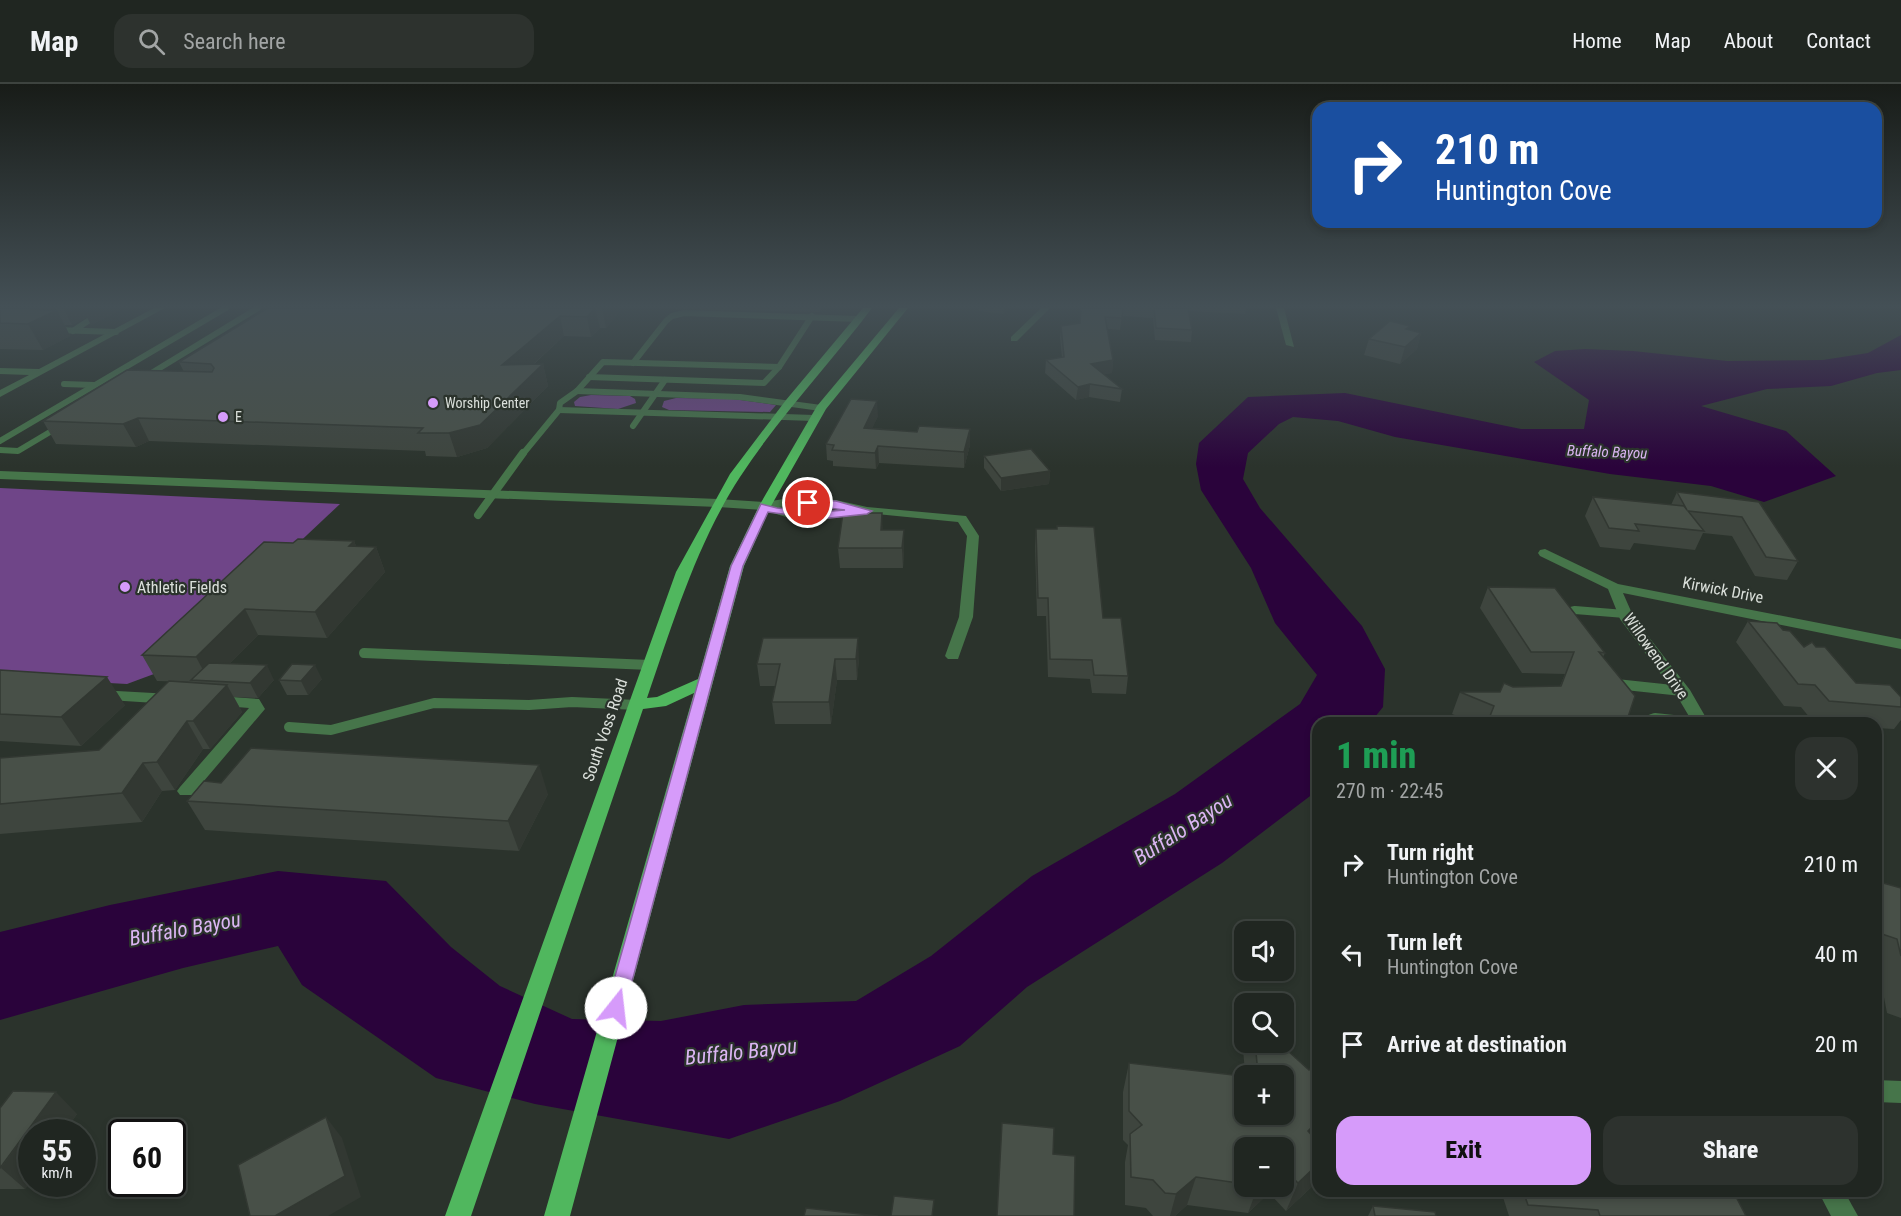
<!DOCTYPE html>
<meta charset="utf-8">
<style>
:root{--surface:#202621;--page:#2d322e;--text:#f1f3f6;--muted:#a2a5a5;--line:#3d433f;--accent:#d69bfa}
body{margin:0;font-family:"Roboto Condensed",sans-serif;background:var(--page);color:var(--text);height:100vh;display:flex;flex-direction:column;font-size:22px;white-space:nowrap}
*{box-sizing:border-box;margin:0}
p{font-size:20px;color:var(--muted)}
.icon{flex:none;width:33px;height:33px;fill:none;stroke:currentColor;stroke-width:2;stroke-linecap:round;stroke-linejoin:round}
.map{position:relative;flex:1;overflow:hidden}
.drawer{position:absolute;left:1312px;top:633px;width:570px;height:480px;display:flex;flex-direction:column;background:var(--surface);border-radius:18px;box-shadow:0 3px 9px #0003,0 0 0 2px var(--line)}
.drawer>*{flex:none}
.hud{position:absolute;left:1312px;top:18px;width:570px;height:126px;border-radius:18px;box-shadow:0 3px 9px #0003,0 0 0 2px var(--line);background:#1a4fa0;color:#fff;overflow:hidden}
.buttons{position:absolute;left:1234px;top:837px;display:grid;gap:12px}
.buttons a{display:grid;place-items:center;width:60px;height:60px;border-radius:12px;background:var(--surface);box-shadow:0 3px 9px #0003,0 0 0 2px var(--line);font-size:30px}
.speed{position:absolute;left:18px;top:1035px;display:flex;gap:12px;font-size:30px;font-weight:700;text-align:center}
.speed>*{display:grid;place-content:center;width:78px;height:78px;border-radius:50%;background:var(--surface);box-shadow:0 3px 9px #0003,0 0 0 2px var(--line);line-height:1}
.speed small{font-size:15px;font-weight:400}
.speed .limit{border:3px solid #111;border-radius:9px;background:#fff;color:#111}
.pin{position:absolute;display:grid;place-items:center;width:51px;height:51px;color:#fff;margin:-26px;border:3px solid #fff;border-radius:50%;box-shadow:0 2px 6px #0007}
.me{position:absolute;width:66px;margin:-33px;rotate:16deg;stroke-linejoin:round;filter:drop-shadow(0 0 4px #0008)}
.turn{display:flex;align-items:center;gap:21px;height:126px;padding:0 24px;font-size:27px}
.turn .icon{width:78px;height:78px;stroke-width:2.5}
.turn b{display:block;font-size:42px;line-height:51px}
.round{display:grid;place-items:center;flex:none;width:63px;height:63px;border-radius:18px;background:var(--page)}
.overview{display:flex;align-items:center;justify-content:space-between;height:102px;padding:0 24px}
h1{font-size:36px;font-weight:800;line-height:45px;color:#1e9e55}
.button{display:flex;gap:12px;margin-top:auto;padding:12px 24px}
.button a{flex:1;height:69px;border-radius:18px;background:var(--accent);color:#111;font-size:24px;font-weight:800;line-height:69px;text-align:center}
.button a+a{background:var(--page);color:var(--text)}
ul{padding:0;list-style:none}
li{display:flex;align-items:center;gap:18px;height:90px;padding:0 24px}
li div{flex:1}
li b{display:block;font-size:22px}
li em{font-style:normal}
header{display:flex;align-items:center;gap:36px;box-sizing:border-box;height:84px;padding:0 30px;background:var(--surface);border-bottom:2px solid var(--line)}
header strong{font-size:28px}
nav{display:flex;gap:33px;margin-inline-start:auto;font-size:21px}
.search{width:420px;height:54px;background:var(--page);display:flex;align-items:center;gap:15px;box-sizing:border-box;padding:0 21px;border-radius:18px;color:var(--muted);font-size:22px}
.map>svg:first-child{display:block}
.green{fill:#6f4588}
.water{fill:#2a033b}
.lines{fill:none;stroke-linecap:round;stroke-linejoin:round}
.lane-far2{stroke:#46754a;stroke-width:6}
.lane-far1{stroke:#46754a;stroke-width:8}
.lane{stroke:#46754a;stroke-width:10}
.street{fill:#46754a;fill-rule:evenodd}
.primary{fill:#50b75e;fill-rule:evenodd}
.wall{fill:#3e453e;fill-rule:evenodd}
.shaded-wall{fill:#323832}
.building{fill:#485048;stroke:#323832;stroke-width:1.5;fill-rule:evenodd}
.route{fill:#d69bfa;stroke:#8b65a2;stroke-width:1.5}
.poi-dot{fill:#d69bfa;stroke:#2b332c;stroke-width:2}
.labels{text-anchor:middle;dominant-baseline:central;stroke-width:4.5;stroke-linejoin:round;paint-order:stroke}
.far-poi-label{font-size:14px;fill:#dbe0db;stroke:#2b332c;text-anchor:start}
.far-water-label{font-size:15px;font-style:italic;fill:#dbb5f3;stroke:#2b332c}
.poi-label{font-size:16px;fill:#dbe0db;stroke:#2b332c;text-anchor:start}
.street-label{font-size:16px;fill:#dbe0db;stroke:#2b332c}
.near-water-label{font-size:21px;font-style:italic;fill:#dbb5f3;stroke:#2b332c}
</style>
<header>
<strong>Map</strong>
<div class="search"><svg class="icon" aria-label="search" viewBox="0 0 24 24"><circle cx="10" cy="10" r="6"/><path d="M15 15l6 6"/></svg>Search here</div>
<nav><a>Home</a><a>Map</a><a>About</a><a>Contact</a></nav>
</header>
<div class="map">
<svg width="1901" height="1132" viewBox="0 0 1901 1132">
<rect width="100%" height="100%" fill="#2b332c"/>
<g class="green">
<path d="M591,311L630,312L635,315L636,319L618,325L575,322L574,318L580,313Z"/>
<path d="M676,314L733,315L776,321L770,328L669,326L662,323L664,317Z"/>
<path d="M0,404L340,420L162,587L127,600L0,593Z"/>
</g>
<path class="water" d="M1901,251V286L1877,289L1831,302L1767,305L1701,322L1786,347L1836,392L1764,418L1711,402L1610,390L1395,353L1338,337L1293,333L1279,340L1248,369L1243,395L1260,424L1362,542L1385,585L1383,623L1370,639H1318V706L1222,779L1027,903L960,962L840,1017L729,1055L535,1020L436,994L302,901L278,862L183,884L0,936V848L110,821L278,787L386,797L451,863L500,902L572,935L661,937L744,921L856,917L931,872L1032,792L1175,710L1300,620L1317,591L1275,539L1251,484L1201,406L1196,380L1199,359L1248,313L1345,309L1521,345H1584L1589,316L1534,278L1555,267L1585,265L1633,267L1727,277L1823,276L1868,269Z"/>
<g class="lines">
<g class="lane-far2">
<path d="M56,246L116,248"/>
<path d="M73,247L88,237"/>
<path d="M633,279L666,237L672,232L684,229L859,235"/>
<path d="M145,293L258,224"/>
<path d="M589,293L764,299L779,283L812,232"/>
<path d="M64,300L94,301"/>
<path d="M577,307L740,313L821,324"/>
<path d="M559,326L814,334"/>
<path d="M633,342L665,296"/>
<path d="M0,357L226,224"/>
<path d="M0,366L18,367L60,342"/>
<path d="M522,371L559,326L560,319L577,307L603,278L779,283"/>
</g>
<g class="lane-far1">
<path d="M0,391L718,419"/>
<path d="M478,431L523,369"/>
<path d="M1569,533L1567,528L1575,526L1625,530"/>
</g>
<g class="lane">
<path d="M364,569L650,581"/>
<path d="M1616,600L1682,607"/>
<path d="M1641,639L1655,634L1701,639"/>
<path d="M289,643L331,646L434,619L529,621L572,618L637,621"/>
</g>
<g class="street">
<path d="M154,224H165L0,313V306L29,291L0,290V284L39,285Z"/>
<path d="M1041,224H1050L1017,257H1011V253Z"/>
<path d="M1276,224H1284L1294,263L1286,261Z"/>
<path d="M790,414L836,416L867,423L966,432L979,452L973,533L958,575H948L945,572L959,533L967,452L958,438L856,428L854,432L808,436L786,433L763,426L718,423L712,419L718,415L765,418ZM790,422L846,426L808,428L779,423Z"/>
<path d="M1545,465L1618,500L1901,555V565L1623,509L1634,534L1690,606L1709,639H1693L1677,612L1620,535L1608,505L1540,472L1538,469L1540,466Z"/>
<path d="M99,606L171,610L179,615L171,620L93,615L91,611L93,607Z"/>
<path d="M219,612L259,615L265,625L192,711H180L177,707L180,703L249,624L213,621L211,617Z"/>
<path d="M1876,996L1901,997V1019L1876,1018Z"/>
<path d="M1818,1107H1844L1858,1132H1831Z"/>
</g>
<path class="primary" d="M863,224H872C829,281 779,333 740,393C696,461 673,539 647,614L657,613L698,595L730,482L759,422L817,322L899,224H908L826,325L771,422L744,482L570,1132H544L694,609L666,622L643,625L471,1132H445L676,488L730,390L786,316Z"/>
</g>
<g class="wall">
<path d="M0,224H124L91,241L87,233L72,241H65L70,252L43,266L0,265Z"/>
<path d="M265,224H623L606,244H600L591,253L564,252L533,281L543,280L548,302L487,364L457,373L426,372L425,367L149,357L136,363L56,360L43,337L184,288L179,278L266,225Z"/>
<path d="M672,224H822L820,228L673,225Z"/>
<path d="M979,224H1009L1003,230L979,227Z"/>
<path d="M1081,224H1246L1245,230L1189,227L1192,246L1191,258L1155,256L1153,234L1122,232L1120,246L1107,245L1113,276L1112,289L1104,290L1122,305L1120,318L1089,313L1076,316L1045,289L1046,276L1062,273L1060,254L1061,242L1080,239Z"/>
<path d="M1409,246L1421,249L1417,265L1400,280L1364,271L1369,255Z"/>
<path d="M878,332L872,344L917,348L970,345V361L964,384L879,379L876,385L833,382V377L827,376L826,360Z"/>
<path d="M984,372L1050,387L1049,400L1001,407L984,384Z"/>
<path d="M1677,408L1759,418L1798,477L1787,496L1755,492L1732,452L1703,449L1695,466L1634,459L1630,466L1600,463L1585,432L1593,413L1671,421Z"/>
<path d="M1036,445L1103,534L1128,592L1126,610L1092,609L1090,595L1048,593L1046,532H1037L1035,462Z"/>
<path d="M883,446H904V466L903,484H840L838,464Z"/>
<path d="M354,457L356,462L376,463L385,488L327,554L258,551L229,580L274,596L258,614L234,613L242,628L210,665H203L175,706L162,707L142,738L0,750V674L99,666L193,598L157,597L142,571L293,459Z"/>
<path d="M1488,503L1605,569L1603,573L1626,639H1474L1452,630L1460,608H1500L1513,603L1560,602L1565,590L1522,589L1480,524Z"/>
<path d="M1748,537L1783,546L1804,563H1816L1856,599L1901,613V636L1894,645L1876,644V639H1814L1801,623L1784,622L1736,558Z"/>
<path d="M763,554L859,575L857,596H837L831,640H775L772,618L776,602H760L757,580Z"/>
<path d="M0,586L125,621L81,662L0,657Z"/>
<path d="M322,595L308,611H287L279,596Z"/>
<path d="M221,699L548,710L519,767L205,746L187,717Z"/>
<path d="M1876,797L1901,804V934L1887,929L1877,877H1876Z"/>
<path d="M1245,941V958H1284L1289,968L1309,986L1318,977V1054L1317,1056L1318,1058V1097L1286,1127L1269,1109L1248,1129L1187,1121L1175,1132H1153L1146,1124L1125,1121V1078L1128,1061L1123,1056V1008L1129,979L1242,992L1245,989L1242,952ZM1245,1064H1284V1102H1245Z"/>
<path d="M0,1024L77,1030L64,1048H32V1096L25,1105H0Z"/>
<path d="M1501,1107H1733L1746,1132H1509Z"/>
<path d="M1373,1122L1436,1132H1368Z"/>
</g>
<g class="shaded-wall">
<path d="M63,224H124L91,241L87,233L72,241Z"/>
<path d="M595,224L600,244L591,253L587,233Z"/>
<path d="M602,224H623L606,244Z"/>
<path d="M1004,224H1009L1003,230Z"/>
<path d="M57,226L70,252L43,266L28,240Z"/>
<path d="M560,232L564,252L508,303L502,281Z"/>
<path d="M1421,249L1417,265L1400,280L1405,263Z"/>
<path d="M1113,276L1112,289L1090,293L1091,280Z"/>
<path d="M543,280L548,302L487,364L457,373L449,349Z"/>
<path d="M1090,300L1089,313L1076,316L1078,303Z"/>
<path d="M877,317L878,332L865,360L864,344Z"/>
<path d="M138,334L149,357L136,363L123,340Z"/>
<path d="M970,345V361L964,384V368Z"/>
<path d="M878,362L879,379L876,385L875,369Z"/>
<path d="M1050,387L1049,400L1001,407V394Z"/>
<path d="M882,429L883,449L882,466L881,446Z"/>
<path d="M904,446V466L903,484L902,464Z"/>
<path d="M354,457L362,477L376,463L385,488L327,554L315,528L349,462Z"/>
<path d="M245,525L258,551L212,597H209L196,573Z"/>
<path d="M858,554L859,575L857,596L856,575Z"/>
<path d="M835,575L837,596L831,640L829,618Z"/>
<path d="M267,581L274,596L258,614L250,599Z"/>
<path d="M315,581L322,595L308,611L301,597Z"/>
<path d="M107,593L125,621L81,662L61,633Z"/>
<path d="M227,601L242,628L210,665L193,637Z"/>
<path d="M187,637L203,665L175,706L157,678Z"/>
<path d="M143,679L162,707L142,738L122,709Z"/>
<path d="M539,681L548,710L519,767L508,737Z"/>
<path d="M56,1008L77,1030L64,1048H32V1096L25,1105L1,1084Z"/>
<path d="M326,1033L342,1054L361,1113L328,1132H275Z"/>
<path d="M1318,1037V1054L1296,1075L1308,1047Z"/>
<path d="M1318,1080V1097L1286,1127L1298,1099Z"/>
<path d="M1196,1093L1187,1121L1175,1132H1170L1176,1110Z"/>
<path d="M1258,1102H1272L1269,1109L1248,1129Z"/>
</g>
<g class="building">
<path d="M0,224H3L57,226L28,240L0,239Z"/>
<path d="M268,224H595L587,233L560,232L502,281L543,280L480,341L449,349H418L423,344L138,334L123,340L43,337L127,286L212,288L214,284L211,280L179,278Z"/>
<path d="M1081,224H1123L1122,234L1105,233L1113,276L1091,280L1122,305L1090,300L1078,303L1046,276L1064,273L1061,242L1080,239Z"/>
<path d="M1154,224H1188L1192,246L1156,244Z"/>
<path d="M1390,237L1410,242L1406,245L1421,249L1405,263L1369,255Z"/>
<path d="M851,315L877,317L864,344L917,348L919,342L970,345L964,368L878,362L875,369L832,366L834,361L826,360Z"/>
<path d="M1031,365L1050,387L1001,394L984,372Z"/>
<path d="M1677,408L1759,418L1798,477L1766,473L1742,433L1688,427L1704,447L1635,440L1639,447L1609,444L1593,413L1684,422L1687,426Z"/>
<path d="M843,429H882L881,446H904L902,464H838Z"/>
<path d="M1057,442L1094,443L1103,534H1121L1128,592L1094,591L1092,576L1050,575L1048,514H1038L1036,445H1057Z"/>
<path d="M298,455L354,457L349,462L376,463L315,528L245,525L196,573L142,571L264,458L293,459Z"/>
<path d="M1488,503L1555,504L1605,569L1599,568L1635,612L1626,639H1495L1496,634L1490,632L1494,622L1460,608H1500L1504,599L1513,603L1561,602L1574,568H1531Z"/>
<path d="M1748,537L1777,539L1783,546L1790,547L1804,563L1812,558L1816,563H1825L1856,599L1890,601L1901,613V623L1829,617L1815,601L1798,600Z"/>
<path d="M763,554H858L856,575H835L829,618H772L780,580H757Z"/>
<path d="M209,579L267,581L250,599L191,596Z"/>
<path d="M292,580L315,581L301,597L279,596Z"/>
<path d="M0,586L107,593L61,633L0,630Z"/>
<path d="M169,597L227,601L193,637H187L157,678L143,679L122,709L0,720V674L99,666Z"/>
<path d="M251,664L539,681L508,737L187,717L204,697L221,699Z"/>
<path d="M1876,797L1901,804V872L1897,855L1876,848Z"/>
<path d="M1284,931L1289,968L1309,986L1318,977V1037L1308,1047L1318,1058V1080L1298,1099L1284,1085V1064H1245V1100L1196,1093L1176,1110L1165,1109L1153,1096L1131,1093L1130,1050L1142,1041L1129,1027V979L1242,992L1257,979L1255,958H1284ZM1245,992H1284V1030H1245Z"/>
<path d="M13,1007L56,1008L0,1084V1024Z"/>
<path d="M326,1033L345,1092L275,1132H250L238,1081Z"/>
<path d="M1002,1039L1054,1044L1053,1070L1075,1072L1074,1132H997Z"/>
<path d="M1523,1107H1733L1746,1132H1600L1598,1126L1528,1121Z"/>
<path d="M894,1112L934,1116L932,1132H891Z"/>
<path d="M1373,1122L1435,1128L1436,1132H1375Z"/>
<path d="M806,1124L878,1132H804Z"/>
</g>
<linearGradient id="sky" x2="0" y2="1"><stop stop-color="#181c18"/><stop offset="0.58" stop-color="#445056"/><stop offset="1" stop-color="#445056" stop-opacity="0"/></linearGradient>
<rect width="1901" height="383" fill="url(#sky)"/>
<path class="route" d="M808,416L836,417L872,427L867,430L820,435L768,428L743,482L625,924L623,930L616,933L609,930L606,924L731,482L761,420L777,424L820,428L845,426L804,421L802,419Z"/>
<g class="poi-dot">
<circle cx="433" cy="319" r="6"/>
<circle cx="223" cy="333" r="6"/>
<circle cx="125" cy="503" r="6"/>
</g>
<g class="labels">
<g class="far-poi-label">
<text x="445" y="319">Worship Center</text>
<text x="235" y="333">E</text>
</g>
<g class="far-water-label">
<text transform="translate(1607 368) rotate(2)">Buffalo Bayou</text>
</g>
<g class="poi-label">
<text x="137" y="503">Athletic Fields</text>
</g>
<g class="street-label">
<text transform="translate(1723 506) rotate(11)">Kirwick Drive</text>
<text transform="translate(1656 572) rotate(55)">Willowend Drive</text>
<text transform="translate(605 646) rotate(-71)">South Voss Road</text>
</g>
<g class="near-water-label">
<text transform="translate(1183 745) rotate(-33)">Buffalo Bayou</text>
<text transform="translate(185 845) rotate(-10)">Buffalo Bayou</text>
<text transform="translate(741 968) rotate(-6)">Buffalo Bayou</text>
</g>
</g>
</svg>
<div class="buttons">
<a><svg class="icon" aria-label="sound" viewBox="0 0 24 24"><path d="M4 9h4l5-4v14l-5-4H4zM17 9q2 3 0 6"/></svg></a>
<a><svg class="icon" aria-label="search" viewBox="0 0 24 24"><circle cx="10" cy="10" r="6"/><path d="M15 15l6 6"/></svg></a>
<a>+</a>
<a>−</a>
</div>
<div class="speed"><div>55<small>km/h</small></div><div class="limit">60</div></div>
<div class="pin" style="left:808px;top:419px;background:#d93025"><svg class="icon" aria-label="arrive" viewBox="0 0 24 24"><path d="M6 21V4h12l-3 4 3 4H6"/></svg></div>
<svg class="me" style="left:616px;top:924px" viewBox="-20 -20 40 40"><circle r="19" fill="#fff"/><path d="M0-13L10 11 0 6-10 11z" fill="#d69bfa"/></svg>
<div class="hud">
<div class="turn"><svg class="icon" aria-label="right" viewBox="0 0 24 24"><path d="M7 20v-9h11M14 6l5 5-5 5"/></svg><div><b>210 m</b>Huntington Cove</div></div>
</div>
<section class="drawer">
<div class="overview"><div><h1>1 min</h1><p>270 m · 22:45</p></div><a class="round"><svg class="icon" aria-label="close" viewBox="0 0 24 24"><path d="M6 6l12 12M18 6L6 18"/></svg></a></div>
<ul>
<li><svg class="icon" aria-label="right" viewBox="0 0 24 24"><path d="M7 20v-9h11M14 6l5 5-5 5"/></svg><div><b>Turn right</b><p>Huntington Cove</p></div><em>210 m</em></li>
<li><svg class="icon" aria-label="left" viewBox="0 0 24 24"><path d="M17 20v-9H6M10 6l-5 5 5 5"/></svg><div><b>Turn left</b><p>Huntington Cove</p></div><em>40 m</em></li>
<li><svg class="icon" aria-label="arrive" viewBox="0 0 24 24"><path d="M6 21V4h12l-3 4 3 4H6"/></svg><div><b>Arrive at destination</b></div><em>20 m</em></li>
</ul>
<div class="button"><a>Exit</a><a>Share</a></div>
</section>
</div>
